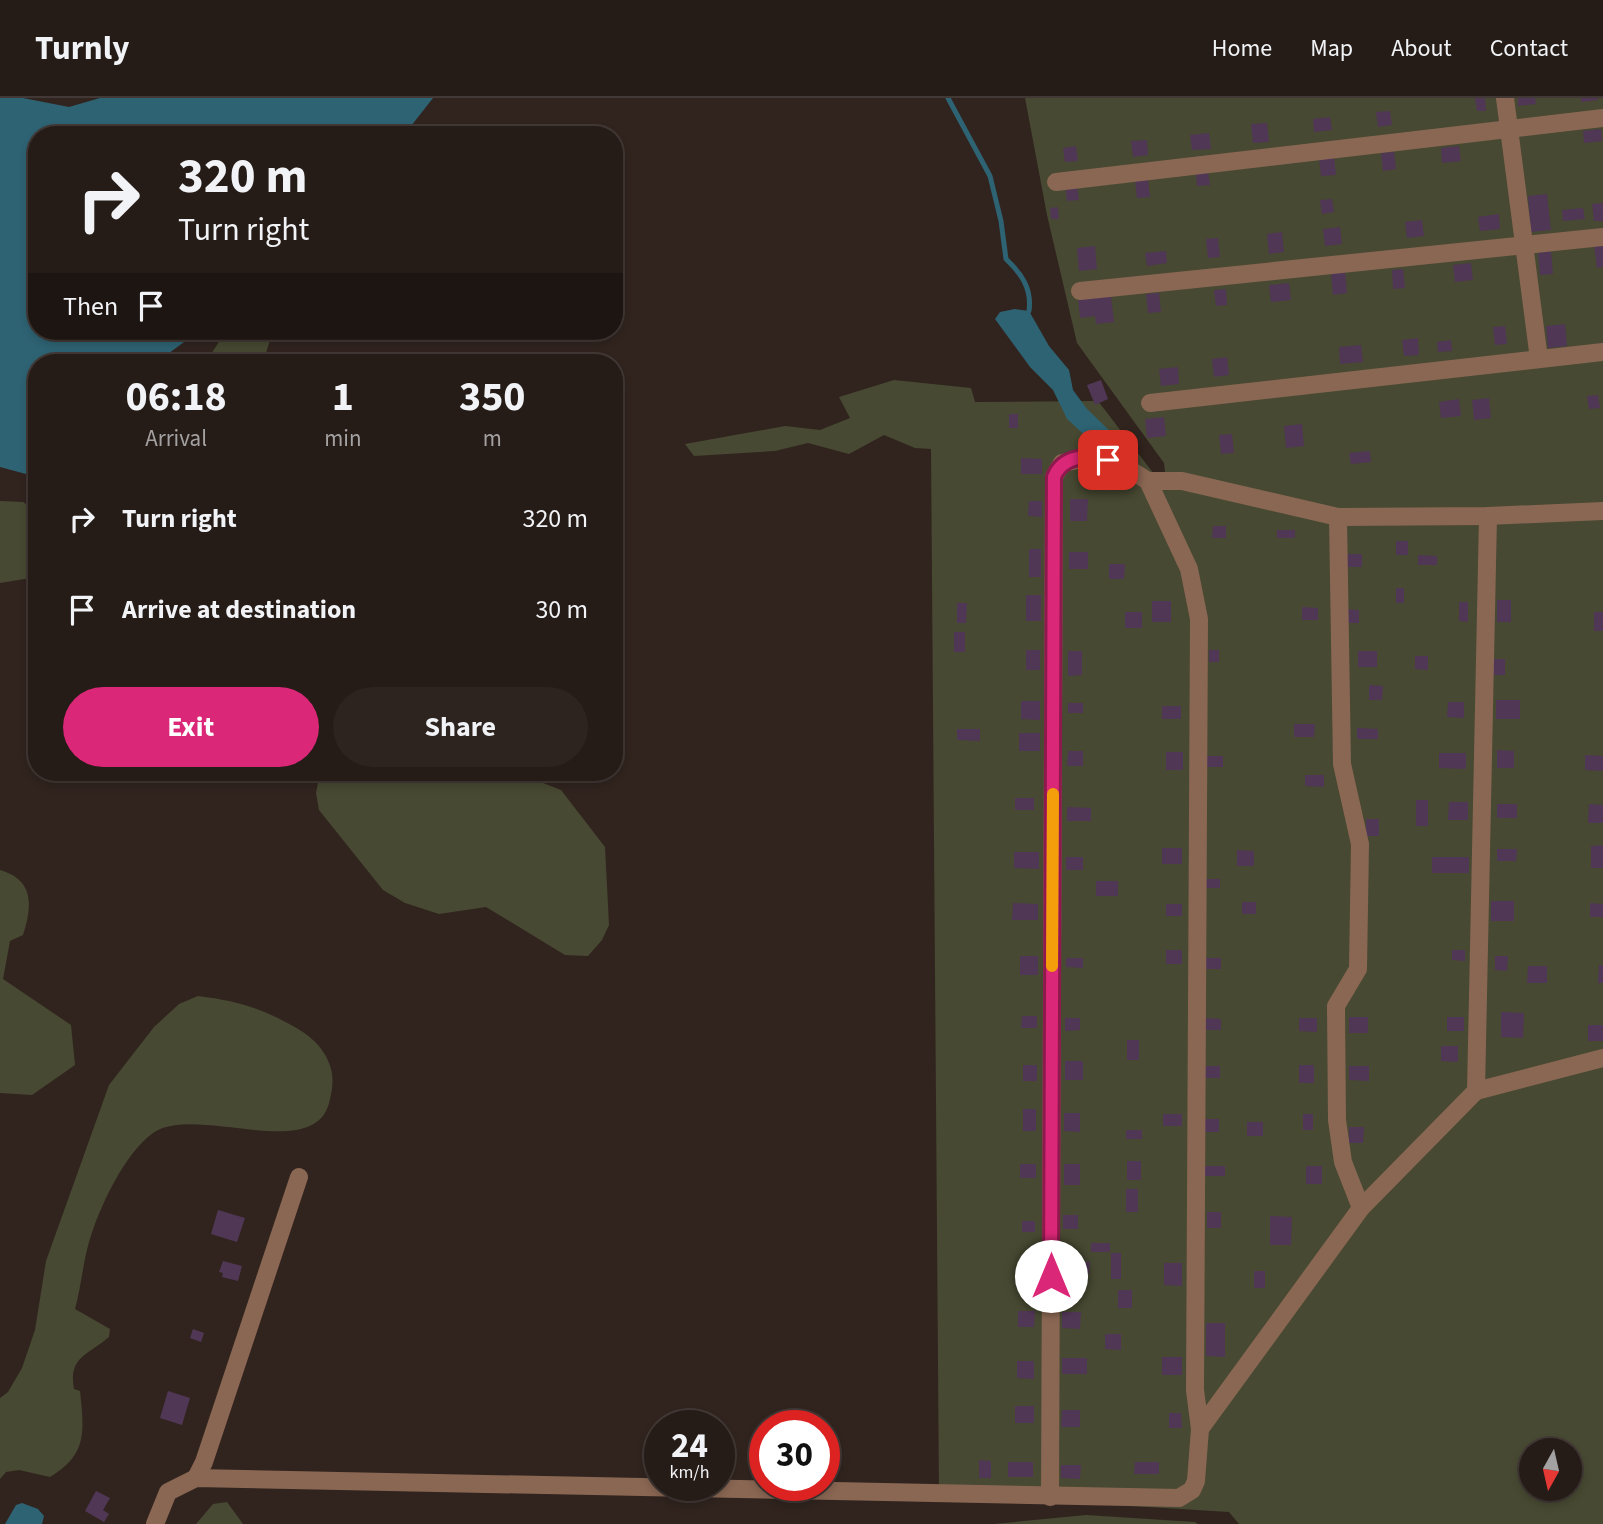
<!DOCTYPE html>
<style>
:root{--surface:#251b17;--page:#2d2420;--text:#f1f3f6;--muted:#a3a1a1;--line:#423936;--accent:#db2777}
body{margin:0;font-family:"Source Sans 3",sans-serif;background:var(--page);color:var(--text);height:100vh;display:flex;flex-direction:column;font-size:26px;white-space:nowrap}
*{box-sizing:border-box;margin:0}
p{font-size:23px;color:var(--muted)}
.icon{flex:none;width:38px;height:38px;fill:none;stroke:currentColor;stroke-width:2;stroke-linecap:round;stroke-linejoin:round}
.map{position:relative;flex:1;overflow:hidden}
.side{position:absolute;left:28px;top:256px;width:595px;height:427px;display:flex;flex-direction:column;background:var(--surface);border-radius:28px;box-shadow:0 4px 10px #0003,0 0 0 2px var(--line)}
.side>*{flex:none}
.top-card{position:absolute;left:28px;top:28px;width:595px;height:214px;border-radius:28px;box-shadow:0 4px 10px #0003,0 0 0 2px var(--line);background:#251b17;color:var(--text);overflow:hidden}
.needle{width:46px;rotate:188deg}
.controls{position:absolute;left:1519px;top:1340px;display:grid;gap:14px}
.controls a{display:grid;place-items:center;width:63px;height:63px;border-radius:50%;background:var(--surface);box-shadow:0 4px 10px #0003,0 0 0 2px var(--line);font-size:35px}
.speed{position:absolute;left:644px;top:1312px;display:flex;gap:14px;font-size:35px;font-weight:700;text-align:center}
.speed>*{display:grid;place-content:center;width:91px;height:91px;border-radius:50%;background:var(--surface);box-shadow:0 4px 10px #0003,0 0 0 2px var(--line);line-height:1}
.speed small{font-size:18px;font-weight:400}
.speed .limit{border:10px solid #d22;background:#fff;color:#111}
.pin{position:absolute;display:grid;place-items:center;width:60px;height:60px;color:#fff;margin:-30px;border-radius:14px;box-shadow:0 4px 10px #0006}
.me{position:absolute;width:77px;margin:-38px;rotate:0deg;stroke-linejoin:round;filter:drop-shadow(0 0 5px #0008)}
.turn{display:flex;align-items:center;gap:24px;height:147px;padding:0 35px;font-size:32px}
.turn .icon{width:91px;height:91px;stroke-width:2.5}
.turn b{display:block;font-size:49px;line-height:60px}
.then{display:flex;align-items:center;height:66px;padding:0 35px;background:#0003;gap:14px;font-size:26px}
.eta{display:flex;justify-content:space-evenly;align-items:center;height:119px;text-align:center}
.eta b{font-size:42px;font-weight:700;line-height:49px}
.cta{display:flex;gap:14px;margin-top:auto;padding:14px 35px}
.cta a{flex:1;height:80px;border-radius:42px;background:var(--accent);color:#fff;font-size:28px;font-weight:700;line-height:80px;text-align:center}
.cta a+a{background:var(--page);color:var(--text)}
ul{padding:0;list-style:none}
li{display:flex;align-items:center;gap:21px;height:91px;padding:0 35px}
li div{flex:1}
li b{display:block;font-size:26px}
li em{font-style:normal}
header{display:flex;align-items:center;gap:42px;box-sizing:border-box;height:98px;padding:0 35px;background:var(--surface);border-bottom:2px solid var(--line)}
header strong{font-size:33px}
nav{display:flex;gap:38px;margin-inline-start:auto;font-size:24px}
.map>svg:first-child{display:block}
.green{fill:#474932;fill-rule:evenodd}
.water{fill:#2e6373}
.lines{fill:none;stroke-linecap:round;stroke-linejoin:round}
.stream{stroke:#2e6373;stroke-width:5}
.building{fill:#513756}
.minor{stroke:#8a6753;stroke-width:18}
.route-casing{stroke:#8e194d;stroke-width:18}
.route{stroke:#db2777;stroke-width:12}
.slow{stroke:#f59e0b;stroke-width:12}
</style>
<header>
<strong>Turnly</strong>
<nav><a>Home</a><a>Map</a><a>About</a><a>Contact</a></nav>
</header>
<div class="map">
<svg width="1603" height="1426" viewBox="0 0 1603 1426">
<rect width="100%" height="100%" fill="#31241f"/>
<g class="green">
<path d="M1025,0H1603V1426H1239L1229,1414L939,1396L931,351L915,350L884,337L849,356L808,345L775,353L694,358L685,346L785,328L820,332L850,320L839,299L894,282L971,290L975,304L1098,303L1167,393L1164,365L1077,245L1047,117ZM1531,1353H1570V1391H1531Z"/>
<path d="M226,233H273L263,264H206Z"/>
<path d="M0,403L23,404L37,413V479L0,485Z"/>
<path d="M320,674H515L561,692L605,749L609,827L602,842L588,858L565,857L486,809L439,816L405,805L383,792L319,712L316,695Z"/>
<path d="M0,772C35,782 32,809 23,837L10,843L3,881L71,927L75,967L32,997L0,995Z"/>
<path d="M198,898C237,903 259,909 293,928C309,937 322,947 329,965C334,977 333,988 330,1001C318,1068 196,1005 153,1035C124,1056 99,1110 89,1144C83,1165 81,1189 75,1211L110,1231L109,1239C88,1257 68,1259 74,1291L80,1293C84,1333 88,1356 50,1379L19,1372L6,1374L0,1381V1300L8,1294L22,1270L35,1232L46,1163L109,987L154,929L179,906Z"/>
<path d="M227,1404L243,1426H196L213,1406Z"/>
<path d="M1086,1417L1195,1424L1198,1426H994Z"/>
</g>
<g class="water">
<path d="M0,0H23L69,9L100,0H433L404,37H37V233H199L157,264H37V379L0,369Z"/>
<path d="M1015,211L1029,213L1049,248L1069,272L1073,292L1087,311L1111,334L1107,340L1090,342L1067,321L1053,292L1030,269L995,221L1000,214Z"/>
<path d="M22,1405L38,1411L44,1418L42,1426H5L16,1407Z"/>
</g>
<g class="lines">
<path class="stream" d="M948,0L990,78L1001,123L1006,161C1022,176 1032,191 1029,213"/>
</g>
<g class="building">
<path d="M1475,0H1485L1486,13H1477Z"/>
<path d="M1518,0H1535L1536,6L1518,8Z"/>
<path d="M1581,0H1598V2L1581,4Z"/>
<path d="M1390,13L1392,27L1378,29L1376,14Z"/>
<path d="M1330,19L1332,32L1314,34L1313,21Z"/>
<path d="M1267,25L1269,44L1253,45L1251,26Z"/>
<path d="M1601,31L1602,43L1584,45L1583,33Z"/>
<path d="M1209,35L1211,51L1192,52L1190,37Z"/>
<path d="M1147,42L1148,57L1133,59L1131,43Z"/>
<path d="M1076,48L1078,63L1065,64L1063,50Z"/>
<path d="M1459,48L1461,63L1442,65L1441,50Z"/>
<path d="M1394,54L1396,71L1383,73L1381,55Z"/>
<path d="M1334,58L1336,77L1321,78L1319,60Z"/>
<path d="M1208,74L1210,87L1197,88L1196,76Z"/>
<path d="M1148,81L1150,99L1137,100L1135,82Z"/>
<path d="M1077,86L1079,102L1067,103L1065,87Z"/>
<path d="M1547,96L1551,132L1531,134L1528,98Z"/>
<path d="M1332,101L1334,114L1322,116L1320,102Z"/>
<path d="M1603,105V123H1594L1592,106Z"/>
<path d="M1058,109L1059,121H1051L1050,110Z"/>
<path d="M1583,110L1585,121L1563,123L1562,112Z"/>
<path d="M1499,116L1500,131L1480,133L1478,119Z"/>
<path d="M1422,122L1424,138L1407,140L1405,124Z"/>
<path d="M1340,129L1342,146L1325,148L1323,131Z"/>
<path d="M1282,134L1284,154L1269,156L1267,136Z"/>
<path d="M1218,140L1220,159L1208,160L1206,141Z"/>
<path d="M1095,148L1097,171L1079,173L1077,150Z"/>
<path d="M1594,148H1603V169L1597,170Z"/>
<path d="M1166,153L1167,165L1147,168L1145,155Z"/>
<path d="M1551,153L1553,176L1540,177L1538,155Z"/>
<path d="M1471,165L1473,182L1455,184L1453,167Z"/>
<path d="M1403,171L1405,190L1393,191L1392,172Z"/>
<path d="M1345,173L1347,195L1333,197L1331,174Z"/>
<path d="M1289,185L1291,202L1271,204L1269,187Z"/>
<path d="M1226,191L1227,207L1216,208L1214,192Z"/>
<path d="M1159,195L1161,214L1148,215L1146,196Z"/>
<path d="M1111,198L1114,224L1096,226L1095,218L1080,220L1078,199Z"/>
<path d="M1565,226L1567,248L1548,250L1546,228Z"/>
<path d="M1505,228L1507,246L1495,247L1493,229Z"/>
<path d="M1418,240L1419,257L1404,258L1402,242Z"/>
<path d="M1451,242L1452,253L1438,254L1437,244Z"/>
<path d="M1361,247L1363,264L1340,266L1339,249Z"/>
<path d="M1227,259L1229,277L1214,279L1212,261Z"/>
<path d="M1178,269L1179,286L1161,288L1159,271Z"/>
<path d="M1101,282L1108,301L1095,307L1087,287Z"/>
<path d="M1598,297L1600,310L1589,311L1587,298Z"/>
<path d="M1489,300L1491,320L1474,322L1472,302Z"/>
<path d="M1459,301L1461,318L1441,320L1439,304Z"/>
<rect x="1009" y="316" width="9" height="14"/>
<path d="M1164,319L1166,338L1147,340L1145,321Z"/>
<path d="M1302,326L1304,348L1286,350L1284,328Z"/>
<path d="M1232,336L1234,355L1221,356L1219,337Z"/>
<path d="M1370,353L1371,364L1351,366L1349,355Z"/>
<path d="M1021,360L1042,361V376H1021Z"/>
<path d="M1070,401H1088L1087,423H1070Z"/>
<path d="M1029,403H1042V419L1028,418Z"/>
<path d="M1213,428H1226V440H1212Z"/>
<rect x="1277" y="432" width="18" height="8"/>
<rect x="1396" y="443" width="12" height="14"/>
<rect x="1029" y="451" width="12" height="28"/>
<rect x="1069" y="454" width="19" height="17"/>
<rect x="1347" y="456" width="15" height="13"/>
<path d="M1418,457L1437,458V467H1418Z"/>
<path d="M1109,466H1125L1124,481H1109Z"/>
<rect x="1396" y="490" width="8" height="15"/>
<rect x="1026" y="497" width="15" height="26"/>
<rect x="1497" y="502" width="14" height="22"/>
<rect x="1152" y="503" width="19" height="21"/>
<path d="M1459,504H1468V524L1459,523Z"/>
<path d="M957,505H967L966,525H957Z"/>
<path d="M1302,509L1318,510V522H1302Z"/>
<path d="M1345,511L1359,512V525H1345Z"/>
<rect x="1125" y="514" width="17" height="16"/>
<rect x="1594" y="514" width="9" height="19"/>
<rect x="954" y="534" width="11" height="20"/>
<rect x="1026" y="552" width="14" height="20"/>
<rect x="1209" y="552" width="10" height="12"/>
<path d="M1068,553H1082V577L1068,578Z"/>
<rect x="1358" y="553" width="19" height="16"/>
<path d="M1415,558H1428V572L1415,571Z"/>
<rect x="1493" y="561" width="12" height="16"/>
<path d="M1369,587L1383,588L1382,602H1369Z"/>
<rect x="1496" y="602" width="24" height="19"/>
<path d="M1021,603H1040V622L1021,621Z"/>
<path d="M1448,604H1464V620L1447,619Z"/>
<rect x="1068" y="605" width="15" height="10"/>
<rect x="1162" y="608" width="19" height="13"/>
<path d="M1294,626H1315L1314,639H1294Z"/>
<path d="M1357,630L1378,631V641H1357Z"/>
<path d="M957,631H980V643L957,642Z"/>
<rect x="1019" y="635" width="21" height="18"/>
<path d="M1497,652L1514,653V670H1497Z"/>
<path d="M1068,653H1083V668H1067Z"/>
<rect x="1166" y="654" width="17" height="18"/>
<path d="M1439,655H1466V671L1439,670Z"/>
<path d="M1585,657L1603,658V673L1585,672Z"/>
<rect x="1205" y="658" width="18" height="11"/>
<path d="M1305,677H1324V689L1305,688Z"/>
<rect x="1015" y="700" width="19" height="12"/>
<rect x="1416" y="702" width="12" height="26"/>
<path d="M1449,704H1468V722H1448Z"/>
<rect x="1497" y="706" width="20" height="14"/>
<path d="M1589,706L1603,707V725H1588Z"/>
<path d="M1067,709L1091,710V723H1067Z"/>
<rect x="1366" y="721" width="13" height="17"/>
<path d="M1603,747V770H1591V748Z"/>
<rect x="1162" y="750" width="20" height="16"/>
<path d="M1497,751H1517L1516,763H1497Z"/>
<path d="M1237,752L1254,753V768H1237Z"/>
<path d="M1014,754H1039V771L1014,770Z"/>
<rect x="1066" y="759" width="17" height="13"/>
<rect x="1432" y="759" width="37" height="16"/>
<rect x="1204" y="781" width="16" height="9"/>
<rect x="1096" y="783" width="22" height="15"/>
<rect x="1491" y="803" width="23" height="20"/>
<rect x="1242" y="804" width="14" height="12"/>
<path d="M1013,805L1038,806V822H1012Z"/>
<path d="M1590,805L1603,806V819H1590Z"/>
<rect x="1166" y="806" width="16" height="12"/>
<rect x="1166" y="852" width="16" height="14"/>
<path d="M1452,852H1465V863L1452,862Z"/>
<rect x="1020" y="858" width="18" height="19"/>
<path d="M1495,858H1508L1507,873L1495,872Z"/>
<path d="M1066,860H1083V870L1066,869Z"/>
<rect x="1204" y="860" width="17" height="11"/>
<path d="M1599,867H1603V885H1598Z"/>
<path d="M1528,868H1547V885H1527Z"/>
<path d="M1501,914L1524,915L1523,940L1501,939Z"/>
<path d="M1022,918H1037V930H1021Z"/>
<rect x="1349" y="919" width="19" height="16"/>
<rect x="1447" y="919" width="17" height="14"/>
<path d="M1065,920H1080V932L1065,933Z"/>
<path d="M1204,920L1221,921V932H1204Z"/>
<path d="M1299,920H1317V934L1299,933Z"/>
<rect x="1588" y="927" width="15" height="16"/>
<rect x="1127" y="942" width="12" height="20"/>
<path d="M1441,948H1458V964L1441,963Z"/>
<rect x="1065" y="963" width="18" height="19"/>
<rect x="1023" y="967" width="14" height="16"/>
<rect x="1299" y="967" width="15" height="18"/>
<rect x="1204" y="968" width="16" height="12"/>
<path d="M1349,968H1369V983L1349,982Z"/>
<rect x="1023" y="1011" width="13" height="22"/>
<path d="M1064,1015H1080V1034L1064,1033Z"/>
<rect x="1163" y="1016" width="19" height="12"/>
<rect x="1303" y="1016" width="10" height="16"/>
<rect x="1204" y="1021" width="15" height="13"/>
<rect x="1247" y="1024" width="16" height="14"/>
<path d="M1349,1029H1364L1363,1045H1349Z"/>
<rect x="1126" y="1032" width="16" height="9"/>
<rect x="1127" y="1063" width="14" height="19"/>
<rect x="1020" y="1066" width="16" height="14"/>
<rect x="1064" y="1066" width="16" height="21"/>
<rect x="1204" y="1068" width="21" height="10"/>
<rect x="1306" y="1068" width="16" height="18"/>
<rect x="1126" y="1091" width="12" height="23"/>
<path d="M218,1112L245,1120L237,1144L211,1136Z"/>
<rect x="1207" y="1114" width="14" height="16"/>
<rect x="1063" y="1117" width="15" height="14"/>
<path d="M1270,1118L1292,1119L1291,1147H1270Z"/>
<rect x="1022" y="1123" width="13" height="11"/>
<rect x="1091" y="1145" width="19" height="9"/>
<rect x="1111" y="1155" width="10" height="26"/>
<path d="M223,1163L242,1168L238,1183L222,1179L223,1175L219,1174Z"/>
<path d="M1063,1164H1090L1089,1176H1063Z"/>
<path d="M1164,1165H1182V1188L1164,1187Z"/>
<rect x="1021" y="1171" width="20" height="10"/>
<rect x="1254" y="1173" width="11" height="17"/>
<rect x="1118" y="1192" width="14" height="18"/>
<path d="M1018,1213H1035L1034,1229H1018Z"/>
<path d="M1062,1214H1081L1080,1231L1062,1230Z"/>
<path d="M1206,1225H1225V1259L1206,1258Z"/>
<path d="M193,1231L204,1235L201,1244L190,1240Z"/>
<path d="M1105,1236H1121V1252L1105,1251Z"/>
<rect x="1162" y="1259" width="20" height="18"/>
<rect x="1062" y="1260" width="25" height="16"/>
<path d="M1017,1263H1034V1281L1017,1280Z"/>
<path d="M168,1293L190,1300L182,1327L160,1320Z"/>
<rect x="1015" y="1308" width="19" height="17"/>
<path d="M1062,1312H1080V1329H1061Z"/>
<path d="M1169,1315H1181L1182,1330H1169Z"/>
<path d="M979,1362L991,1363V1380H979Z"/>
<rect x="1008" y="1364" width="25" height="15"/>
<path d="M1135,1364H1159V1376H1134Z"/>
<path d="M1061,1367H1081L1080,1381L1061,1380Z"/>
<path d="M96,1393L110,1400L103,1412L109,1416L104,1424L85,1413Z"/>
</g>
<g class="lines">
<g class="minor">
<path d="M1505,0L1539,261"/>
<path d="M1056,84L1603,20"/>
<path d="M1080,193L1603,139"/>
<path d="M1150,305L1603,254"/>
<path d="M1148,383L1189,471L1199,521L1195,1292L1200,1331"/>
<path d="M1338,419L1342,666L1360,746L1358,871L1336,908L1337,1022L1343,1064L1361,1110"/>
<path d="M1476,993L1488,418"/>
<path d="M196,1380L204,1364L299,1079"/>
<path d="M1050,1399L1054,379L1062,365L1094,359L1121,366L1148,383H1182L1338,419L1488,418L1603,413"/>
<path d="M155,1426L168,1394L196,1380L1179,1400L1192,1392L1196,1383L1200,1331L1361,1110L1476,993L1603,960"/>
</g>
</g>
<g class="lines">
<defs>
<path id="route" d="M1051,1178L1054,379C1063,357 1087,357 1108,362"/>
</defs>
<use href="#route" class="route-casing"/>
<use href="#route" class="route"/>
<path class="slow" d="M1052,868L1053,696"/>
</g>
</svg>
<div class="controls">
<a><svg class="needle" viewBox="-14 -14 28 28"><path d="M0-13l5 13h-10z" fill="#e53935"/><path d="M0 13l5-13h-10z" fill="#a3a1a1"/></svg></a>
</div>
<div class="speed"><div>24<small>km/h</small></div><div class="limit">30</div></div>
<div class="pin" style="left:1108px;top:362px;background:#d93025"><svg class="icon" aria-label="arrive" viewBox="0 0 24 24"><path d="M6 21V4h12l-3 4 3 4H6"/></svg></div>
<svg class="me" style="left:1051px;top:1178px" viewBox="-20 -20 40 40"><circle r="19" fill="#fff"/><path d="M0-13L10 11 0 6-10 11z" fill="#db2777"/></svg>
<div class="top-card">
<div class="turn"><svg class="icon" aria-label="right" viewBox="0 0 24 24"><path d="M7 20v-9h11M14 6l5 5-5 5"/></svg><div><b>320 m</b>Turn right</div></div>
<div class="then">Then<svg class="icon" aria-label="arrive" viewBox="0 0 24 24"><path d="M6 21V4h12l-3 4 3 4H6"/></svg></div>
</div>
<section class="side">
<div class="eta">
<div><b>06:18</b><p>Arrival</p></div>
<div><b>1</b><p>min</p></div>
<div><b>350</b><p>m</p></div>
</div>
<ul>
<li><svg class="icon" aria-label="right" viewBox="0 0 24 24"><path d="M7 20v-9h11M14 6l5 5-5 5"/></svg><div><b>Turn right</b></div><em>320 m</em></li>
<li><svg class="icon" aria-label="arrive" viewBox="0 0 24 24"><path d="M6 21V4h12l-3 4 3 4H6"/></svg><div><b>Arrive at destination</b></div><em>30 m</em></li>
</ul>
<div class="cta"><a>Exit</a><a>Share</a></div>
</section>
</div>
